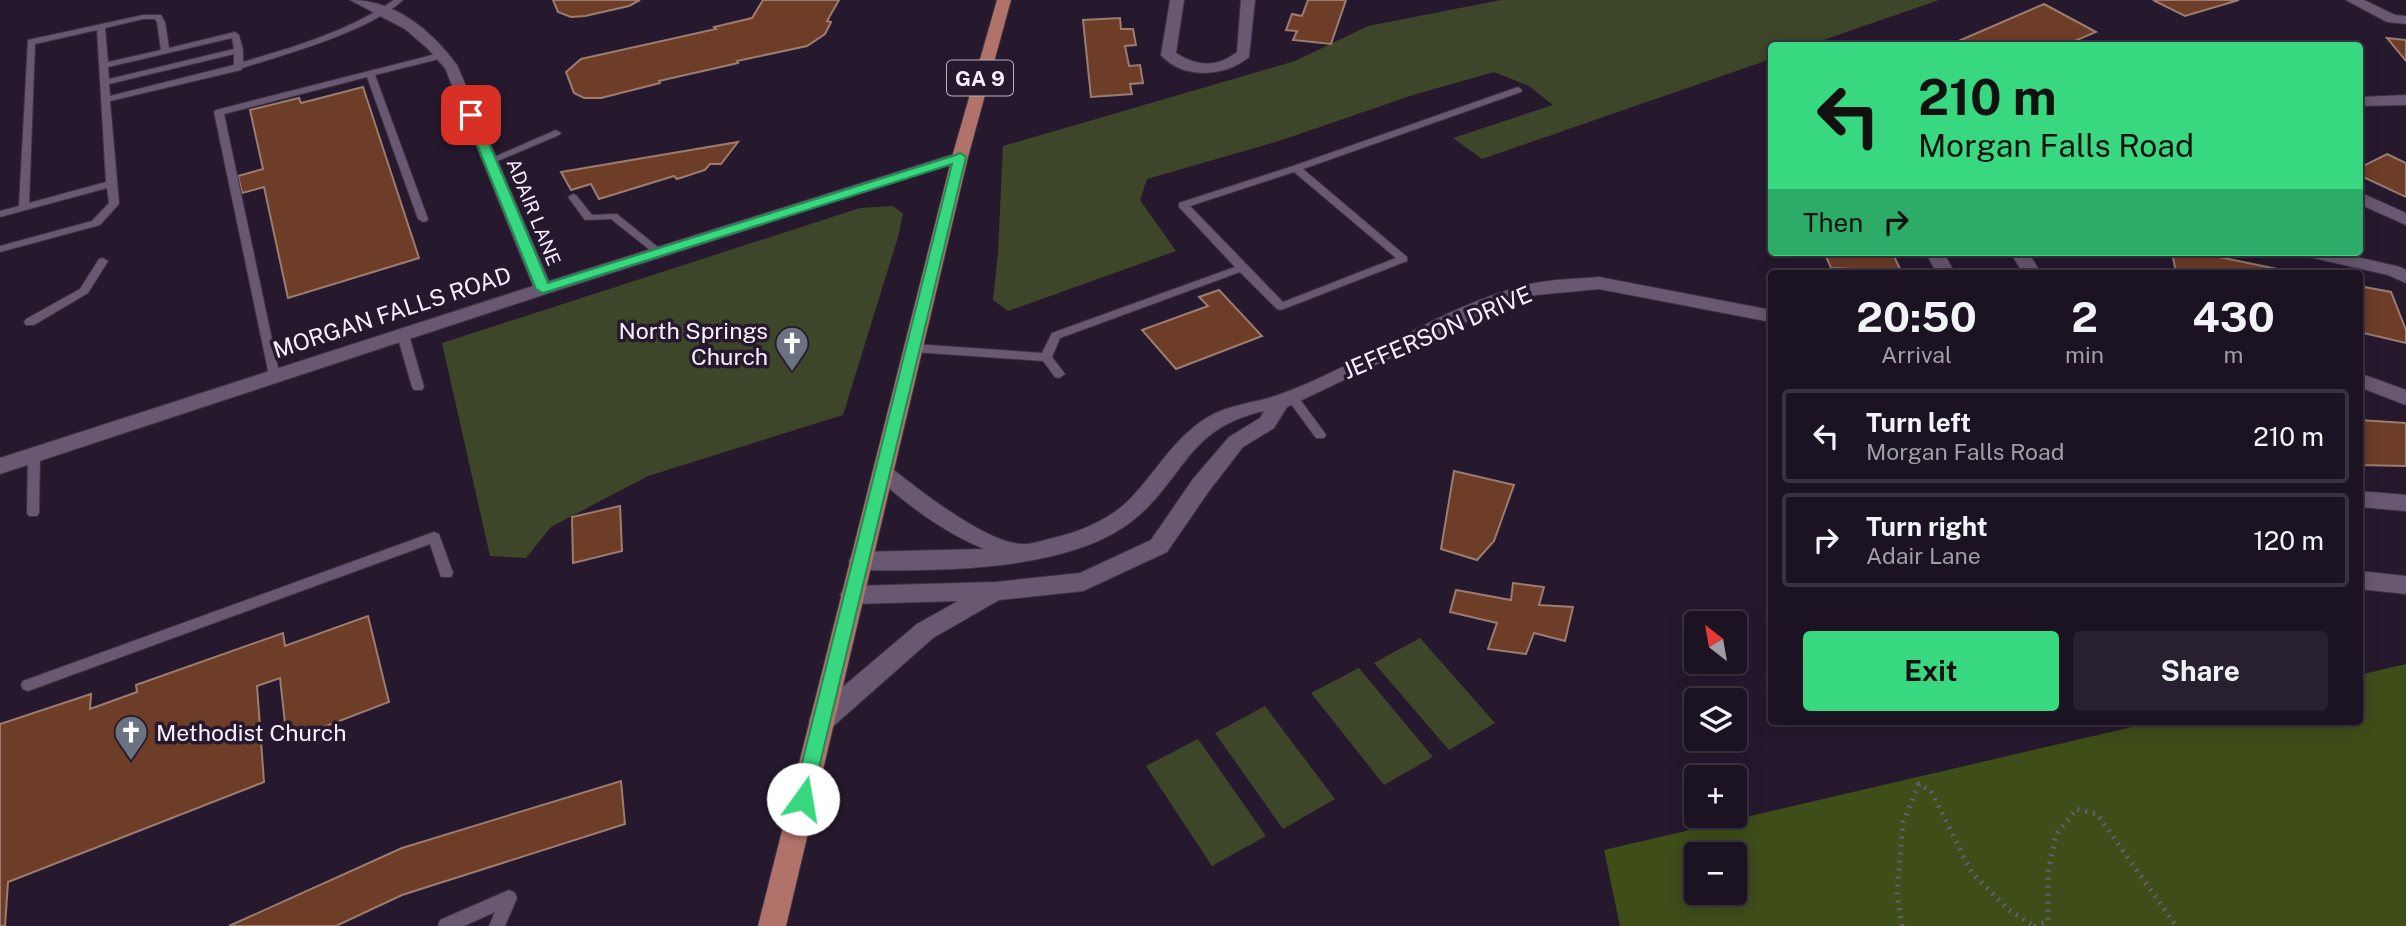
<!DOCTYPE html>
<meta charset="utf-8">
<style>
:root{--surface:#1c1322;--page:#29202f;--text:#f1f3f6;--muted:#a09ea5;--line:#3a3240;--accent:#37d880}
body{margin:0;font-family:"Public Sans",sans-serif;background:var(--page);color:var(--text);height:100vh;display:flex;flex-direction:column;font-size:26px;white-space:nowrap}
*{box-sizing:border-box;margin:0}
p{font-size:23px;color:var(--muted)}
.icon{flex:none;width:38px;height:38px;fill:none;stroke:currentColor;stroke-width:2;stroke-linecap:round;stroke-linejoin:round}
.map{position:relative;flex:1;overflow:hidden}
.panel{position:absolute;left:1768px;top:270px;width:595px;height:455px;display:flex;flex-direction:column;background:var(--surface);border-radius:7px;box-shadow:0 4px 18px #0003,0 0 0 2px var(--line)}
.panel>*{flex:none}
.guide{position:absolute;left:1768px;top:42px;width:595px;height:214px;border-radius:7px;box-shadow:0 4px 18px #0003,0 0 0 2px var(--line);background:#37d880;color:#111;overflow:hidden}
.needle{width:46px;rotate:329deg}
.fabs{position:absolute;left:1684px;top:611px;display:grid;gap:14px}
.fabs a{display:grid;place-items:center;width:63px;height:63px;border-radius:7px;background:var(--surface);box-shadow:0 4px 18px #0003,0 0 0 2px var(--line);font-size:35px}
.pin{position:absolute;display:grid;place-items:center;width:60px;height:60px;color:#fff;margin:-30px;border-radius:14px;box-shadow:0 4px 10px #0006}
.me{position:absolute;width:77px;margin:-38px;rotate:13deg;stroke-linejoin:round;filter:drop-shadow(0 0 5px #0008)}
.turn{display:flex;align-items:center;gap:24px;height:147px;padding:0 35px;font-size:32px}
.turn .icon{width:91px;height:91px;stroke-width:2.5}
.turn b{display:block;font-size:49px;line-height:60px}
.then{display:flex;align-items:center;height:66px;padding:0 35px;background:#0003;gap:14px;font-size:26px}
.eta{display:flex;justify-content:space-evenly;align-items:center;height:119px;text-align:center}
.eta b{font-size:42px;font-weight:700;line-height:49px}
.action{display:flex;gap:14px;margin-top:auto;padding:14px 35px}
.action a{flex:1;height:80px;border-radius:7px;background:var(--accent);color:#111;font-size:28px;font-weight:700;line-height:80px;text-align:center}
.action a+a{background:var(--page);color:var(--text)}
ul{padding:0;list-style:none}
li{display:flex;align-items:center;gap:21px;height:94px;margin:0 14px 10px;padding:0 21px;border:4px solid var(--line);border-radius:7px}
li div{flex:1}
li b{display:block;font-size:26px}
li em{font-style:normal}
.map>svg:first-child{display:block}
.green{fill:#3d4628}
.forest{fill:#3f4d19;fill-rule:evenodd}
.building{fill:#6d3d27;stroke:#9b7c6f;stroke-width:2}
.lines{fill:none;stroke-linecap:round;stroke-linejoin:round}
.lane-casing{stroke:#3e3345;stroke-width:2}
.street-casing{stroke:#3e3345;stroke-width:2}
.primary-casing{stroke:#3e3345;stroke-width:2}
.path{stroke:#685c6f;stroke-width:5;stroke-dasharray:2 6;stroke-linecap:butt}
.lane{fill:#685871;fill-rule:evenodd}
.street{fill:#685871;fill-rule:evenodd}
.primary{fill:#b1726a;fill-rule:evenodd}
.route{fill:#37d880;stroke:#248c53;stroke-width:2}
.labels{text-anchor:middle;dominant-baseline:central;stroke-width:7;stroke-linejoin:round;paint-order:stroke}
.far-street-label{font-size:19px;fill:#f9f0ff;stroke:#26192e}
.shield{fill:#26192e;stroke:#bab0c0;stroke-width:2}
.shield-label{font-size:21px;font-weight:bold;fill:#f9f0ff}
.street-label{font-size:23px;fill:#f9f0ff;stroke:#26192e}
.poi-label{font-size:23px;fill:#f9f0ff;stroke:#26192e;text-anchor:end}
</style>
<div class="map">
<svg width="2406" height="926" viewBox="0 0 2406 926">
<rect width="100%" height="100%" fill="#26192e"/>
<g class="green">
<path d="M1501,0H1939L1809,45L1771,46V59L1482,159L1453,138L1553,105L1529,86L1494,72L1413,95L1282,140L1147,179L1140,200L1176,251L1008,311L993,300L998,253L1003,146L1295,61L1368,26Z"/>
<path d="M893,206L903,214L898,237L843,415L648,476L551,527L526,558L490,556L442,343L860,208Z"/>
<path d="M1420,638L1495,723L1449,750L1374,663Z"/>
<path d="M1359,668L1433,757L1384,785L1311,693Z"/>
<path d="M1265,706L1335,799L1283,829L1215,733Z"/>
<path d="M1198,739L1266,836L1212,866L1146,766Z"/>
</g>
<path class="forest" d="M2406,664V926H1620L1604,850L2158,721H2359V675ZM1696,854H1734V892H1696Z"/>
<g class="building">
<path d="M553,0H640L629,6L585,16L571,17L558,12Z"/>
<path d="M763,0H839L827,21L831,22L825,34L807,46L737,61L738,63L659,81L660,83L601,98H584L574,93L566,72L581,59L716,29L714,27L752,18Z"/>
<path d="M1308,0H1346L1331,44L1293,40L1297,31L1286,30L1292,14L1302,16Z"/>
<path d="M2153,0H2239L2185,16Z"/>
<path d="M2044,4L2096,32L2063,46H1947Z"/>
<path d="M1120,18L1121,29H1133L1136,45L1125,46L1129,66L1140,65L1143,83L1130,84L1132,94L1091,97L1083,20Z"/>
<path d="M2387,38L2406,40V61Z"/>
<path d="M363,87L419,258L288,298L264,187L242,193L238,176L263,169L250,110L299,98L301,103Z"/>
<path d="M738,142L721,164H710L705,170L677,179L674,176L599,199L591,184L571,190L561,172Z"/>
<path d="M2387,154L2406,163V197L2359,175V168Z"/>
<path d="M1824,252H1892L1901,271L1831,268Z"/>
<path d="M2172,252H2195L2297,273H2176Z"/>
<path d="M2359,286L2391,292L2406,330V343L2359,332Z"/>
<path d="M1219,290L1262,336L1176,369L1142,330L1208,306L1199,297Z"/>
<path d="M2359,420L2406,423V466L2359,465Z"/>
<path d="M1454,471L1514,485L1494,541L1477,560L1441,549Z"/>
<path d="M620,506L622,551L573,563L572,517Z"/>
<path d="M1513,583L1544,587L1539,605L1573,607L1565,641L1534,633L1526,654L1488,649L1497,623L1450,612L1456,590L1511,600Z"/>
<path d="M368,616L389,702L287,741L280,678L257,686L264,782L8,882L5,926H0V724L91,694L90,709L137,692L136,685L283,633L285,646Z"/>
<path d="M621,781L625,824L402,895L336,926H229L402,848Z"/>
</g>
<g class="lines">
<defs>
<g id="lane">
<path d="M394,0H403C370,31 287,54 242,68L241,70L110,101L119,203L118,205L100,225L0,252V246L92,221L109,203L107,188L0,217V211L19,206L28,40L143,15H161L165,22L169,48L235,32L239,35L243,50V62C294,47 349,31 394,0ZM143,19H155L157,22L161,50L108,62L105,28ZM97,30L106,182L29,203L35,44ZM232,38L234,49L109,79L108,67ZM234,54V65L110,96L109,84Z"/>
<path d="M444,52L448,55L447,57L375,75L428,219L427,221L423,222L418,219L367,77L224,114L280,377L274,381L270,380L214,112L216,110Z"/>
<path d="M1518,87L1522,90L1521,92L1303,169L1407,257V261L1281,310L1277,309L1240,272L1060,338L1052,357L1065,374L1059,378L1055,377L1043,361L914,352L908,348L914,344L1042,353L1052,333L1235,267L1179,207V203L1293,166ZM1294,172L1396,258L1283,302L1190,206Z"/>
<path d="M556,130L561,133L559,135L493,163H487L485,161Z"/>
<path d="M573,194L576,195L592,215L617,214L664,252L663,254H655L611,219L585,220L568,197Z"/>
<path d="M103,258L108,261L88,293L34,325H26L24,322L26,319L80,289L99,259Z"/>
<path d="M403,331L409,335L424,387L422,390H414L412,387L397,335Z"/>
<path d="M1292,393L1296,394L1324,432L1326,435L1324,438H1316L1288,400L1286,397Z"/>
<path d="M34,451L40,455L39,513L37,516H29L27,513L28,455Z"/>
<path d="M434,532L439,534L440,537L453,573L451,577H441L430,544L28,691L23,689L21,685L23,681Z"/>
<path d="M509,890L515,893L517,898L505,926H489L495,912L464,926H438L440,920Z"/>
</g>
<g id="street">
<path d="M350,0C395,0 431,30 457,65L549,281L954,154L960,152L968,157L966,160L549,293L0,474V458L533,286L445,68L427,48L405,29Z"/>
<path d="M1170,0H1184L1176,53C1196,66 1217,68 1237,52L1241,0H1255L1249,57C1225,77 1183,80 1161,55Z"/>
<path d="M2346,0H2364L2395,15L2406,16V24L2387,22Z"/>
<path d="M2406,95V105L2359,106L2361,97Z"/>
<path d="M2359,192L2406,213V225L2359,204Z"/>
<path d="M1925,252H1943L1955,273H1937Z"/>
<path d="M2010,252H2028L2041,273H2023Z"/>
<path d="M2302,252H2335L2400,267L2406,270V283L2388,275L2305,256Z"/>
<path d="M1599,277L1771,310V322L1599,289L1536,295L1485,313L1287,407L1274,428L1243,447L1209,491L1167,552L1083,591L999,600L933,638L830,729L821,732L812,729L809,721L812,713L917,624L958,601L852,604L844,601L840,595L844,589L852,586L996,582L1080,573L1151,540L1193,479L1229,437L1260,418L1264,411C1188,428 1186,475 1137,517C1074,572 940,571 860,570L852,567L849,561L852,555L860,552L984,549C943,532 909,506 876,477L872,472L876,467L883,464L890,467C919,490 985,542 1021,544C1031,545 1043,540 1053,538C1079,532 1108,520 1128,501C1156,473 1173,438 1208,417C1230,404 1255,403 1278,395C1362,365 1444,304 1530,284C1552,279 1577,279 1599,277Z"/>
<path d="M2359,373L2406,390V405L2359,387Z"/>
<path d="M2359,491L2406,495V511L2359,507Z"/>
<path d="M2359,571L2406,576V594L2359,589Z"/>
</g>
<path id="primary" d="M997,0H1011L968,157L786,926H758L952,157Z"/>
</defs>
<use href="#lane" class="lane-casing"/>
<use href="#street" class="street-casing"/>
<use href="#primary" class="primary-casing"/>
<g class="path">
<path d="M1902,926L1897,893L1903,822L1919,784L1931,791L1972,873L2009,910L2034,926"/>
<path d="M2034,926L2048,921V872L2056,835L2076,809L2097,814L2176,926"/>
</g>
<use href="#lane" class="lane"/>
<use href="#street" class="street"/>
<use href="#primary" class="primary"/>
</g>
<path class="route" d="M467,112L477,115L548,283L956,155L960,153L966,157L810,805L803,808L796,805L793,799L952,164L543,293L536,289L465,115Z"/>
<defs>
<symbol id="church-pin" viewBox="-11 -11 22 30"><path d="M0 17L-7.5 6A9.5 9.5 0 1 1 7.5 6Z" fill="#6b7280" stroke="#26192e"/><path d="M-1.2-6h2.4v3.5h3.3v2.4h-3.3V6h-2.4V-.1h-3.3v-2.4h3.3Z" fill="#fff"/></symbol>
</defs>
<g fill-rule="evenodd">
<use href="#church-pin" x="773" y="324" width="38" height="52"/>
<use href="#church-pin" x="112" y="713" width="38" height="52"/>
</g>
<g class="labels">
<g class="far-street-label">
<text transform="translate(534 212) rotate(68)">ADAIR LANE</text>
</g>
<rect class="shield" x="947" y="60.5" width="66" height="35" rx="5"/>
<g class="shield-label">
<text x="980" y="78">GA 9</text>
</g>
<g class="street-label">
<text transform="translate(392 312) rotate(-18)">MORGAN FALLS ROAD</text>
<text transform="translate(1437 332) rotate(-23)">JEFFERSON DRIVE</text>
</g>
<g class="poi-label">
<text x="768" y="330">North Springs<tspan x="768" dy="26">Church</tspan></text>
<text x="156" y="732" text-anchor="start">Methodist Church</text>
</g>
</g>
</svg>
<div class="fabs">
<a><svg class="needle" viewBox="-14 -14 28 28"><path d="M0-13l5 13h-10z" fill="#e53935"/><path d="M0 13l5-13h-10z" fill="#a09ea5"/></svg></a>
<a><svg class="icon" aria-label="layers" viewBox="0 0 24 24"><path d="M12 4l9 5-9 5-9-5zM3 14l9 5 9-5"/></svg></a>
<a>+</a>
<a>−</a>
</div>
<div class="pin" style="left:471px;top:115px;background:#d93025"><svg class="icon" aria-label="arrive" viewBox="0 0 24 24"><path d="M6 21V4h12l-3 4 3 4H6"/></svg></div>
<svg class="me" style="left:803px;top:799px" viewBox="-20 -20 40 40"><circle r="19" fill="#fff"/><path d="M0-13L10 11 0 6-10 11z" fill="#37d880"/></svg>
<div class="guide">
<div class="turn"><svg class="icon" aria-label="left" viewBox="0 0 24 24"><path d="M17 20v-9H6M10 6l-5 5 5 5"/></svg><div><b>210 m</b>Morgan Falls Road</div></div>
<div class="then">Then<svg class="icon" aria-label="right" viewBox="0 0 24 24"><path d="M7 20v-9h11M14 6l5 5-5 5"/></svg></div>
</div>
<section class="panel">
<div class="eta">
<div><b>20:50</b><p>Arrival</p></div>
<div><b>2</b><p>min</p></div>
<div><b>430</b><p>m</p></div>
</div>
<ul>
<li><svg class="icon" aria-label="left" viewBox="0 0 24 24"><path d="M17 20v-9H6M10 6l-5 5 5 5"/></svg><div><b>Turn left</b><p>Morgan Falls Road</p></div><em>210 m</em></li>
<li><svg class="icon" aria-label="right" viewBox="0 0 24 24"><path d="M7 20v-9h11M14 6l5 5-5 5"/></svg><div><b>Turn right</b><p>Adair Lane</p></div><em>120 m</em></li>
</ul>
<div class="action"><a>Exit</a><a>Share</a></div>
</section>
</div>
